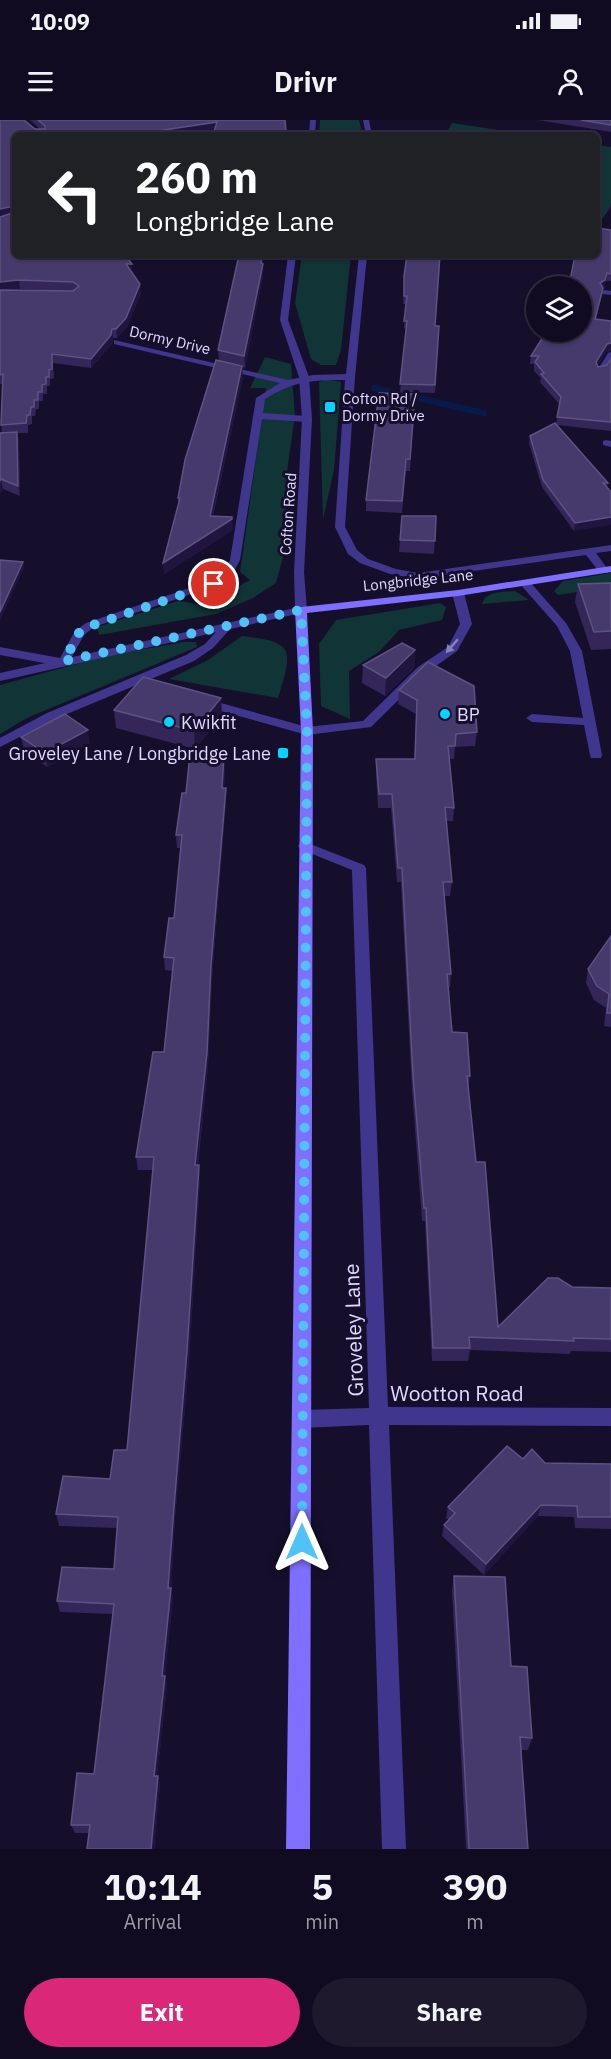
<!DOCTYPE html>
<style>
:root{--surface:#100b20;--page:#1e192d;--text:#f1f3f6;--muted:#9c9ba5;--line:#302b3e;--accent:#db2777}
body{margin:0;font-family:"IBM Plex Sans",sans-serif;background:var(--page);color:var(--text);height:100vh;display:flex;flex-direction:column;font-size:22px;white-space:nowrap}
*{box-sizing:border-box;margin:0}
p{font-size:20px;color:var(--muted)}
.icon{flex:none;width:33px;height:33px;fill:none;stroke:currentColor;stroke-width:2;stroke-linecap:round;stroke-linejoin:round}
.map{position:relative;height:1729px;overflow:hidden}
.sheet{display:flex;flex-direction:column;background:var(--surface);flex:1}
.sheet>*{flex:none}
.banner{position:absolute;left:12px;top:12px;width:588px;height:126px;border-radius:9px;box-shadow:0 2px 4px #0004,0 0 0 2px var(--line);background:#202124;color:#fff;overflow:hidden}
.buttons{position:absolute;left:526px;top:156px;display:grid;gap:12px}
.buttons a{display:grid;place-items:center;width:66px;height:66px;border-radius:50%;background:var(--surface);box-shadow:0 2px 4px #0004,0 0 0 2px var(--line);font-size:30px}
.pin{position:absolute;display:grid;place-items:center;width:51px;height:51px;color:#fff;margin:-26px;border:3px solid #fff;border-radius:50%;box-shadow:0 2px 6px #0007}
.me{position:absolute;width:66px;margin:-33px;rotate:0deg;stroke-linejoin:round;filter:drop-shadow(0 0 4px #0008)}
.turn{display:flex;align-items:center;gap:21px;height:126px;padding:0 24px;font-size:27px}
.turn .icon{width:78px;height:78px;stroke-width:2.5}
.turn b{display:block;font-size:42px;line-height:51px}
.eta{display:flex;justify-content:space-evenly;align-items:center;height:102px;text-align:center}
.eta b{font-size:36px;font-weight:700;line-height:42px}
.primary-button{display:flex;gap:12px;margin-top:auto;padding:12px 24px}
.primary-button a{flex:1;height:69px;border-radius:36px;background:var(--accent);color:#fff;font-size:24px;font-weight:700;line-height:69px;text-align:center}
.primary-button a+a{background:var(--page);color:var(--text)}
.status{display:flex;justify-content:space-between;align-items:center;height:42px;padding:0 30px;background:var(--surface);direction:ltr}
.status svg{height:16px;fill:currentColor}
header{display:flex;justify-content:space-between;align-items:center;height:78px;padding:0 24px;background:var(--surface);font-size:27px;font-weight:700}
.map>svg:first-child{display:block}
.green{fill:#113436}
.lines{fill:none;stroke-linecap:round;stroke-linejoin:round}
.stream{stroke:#061b4c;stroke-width:6}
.service{fill:#40368e;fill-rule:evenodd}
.minor{fill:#40368e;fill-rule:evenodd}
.tertiary{fill:#40368e;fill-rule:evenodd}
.secondary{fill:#7e6fff;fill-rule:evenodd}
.wall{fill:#342659;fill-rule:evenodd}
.shaded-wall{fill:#20153f}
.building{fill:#46396b;stroke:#5e5282;stroke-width:1.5}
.oneway{fill:#887fc1}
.route{stroke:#4fc3f7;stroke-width:10;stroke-dasharray:0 18}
.poi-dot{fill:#04d4ff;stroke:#150f2b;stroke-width:2}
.labels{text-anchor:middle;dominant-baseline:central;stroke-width:6;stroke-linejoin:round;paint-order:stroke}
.far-street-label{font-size:15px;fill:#e0d8ff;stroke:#150f2b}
.far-poi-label{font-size:15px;fill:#e0d8ff;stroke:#150f2b;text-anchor:start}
.poi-label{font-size:18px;fill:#e0d8ff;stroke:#150f2b;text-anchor:start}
.near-street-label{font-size:21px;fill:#e0d8ff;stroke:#150f2b}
</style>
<div class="status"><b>10:09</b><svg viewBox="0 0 49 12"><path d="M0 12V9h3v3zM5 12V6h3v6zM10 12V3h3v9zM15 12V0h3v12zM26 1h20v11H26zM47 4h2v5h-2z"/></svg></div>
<header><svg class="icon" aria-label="menu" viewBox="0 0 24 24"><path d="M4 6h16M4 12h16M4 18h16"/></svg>Drivr<svg class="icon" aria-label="person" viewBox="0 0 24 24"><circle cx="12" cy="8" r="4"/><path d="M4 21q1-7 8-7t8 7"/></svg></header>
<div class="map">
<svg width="611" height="1729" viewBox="0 0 611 1729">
<rect width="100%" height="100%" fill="#150f2b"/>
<g class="green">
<path d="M320,0H359L363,15H319Z"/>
<path d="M452,3L531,15H458L447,12Z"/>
<path d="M597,25L611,27V86L597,107Z"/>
<path d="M302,135H351L341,230L336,245H321L311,239L295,183Z"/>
<path d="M265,237L291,244L295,295L286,359V426L276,463L253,478L216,494L99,515L97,507L178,481L204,485L250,460L240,452L266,268H250Z"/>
<path d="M327,259L341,262L334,350L323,399L319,262Z"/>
<path d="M611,453V467L558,475L554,471L563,461Z"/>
<path d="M515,471L529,480L482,484C486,471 503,472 515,471Z"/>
<path d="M440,483L446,487L442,500L399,510L379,532L349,551L350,599L321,586L319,524L336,500Z"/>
<path d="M242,516C295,522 293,529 278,578L169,559L208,540Z"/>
<path d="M183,522H196L197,527L27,598L0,614V565L106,536Z"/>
</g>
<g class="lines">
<path class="stream" d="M374,268L484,293"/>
<g class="service">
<path d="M368,10H447L450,12L447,14L366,13Z"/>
<path d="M458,470L464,473L472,504L457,531L426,553L371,607L307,615L199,585L197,582L203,578L307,607L363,601L418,547L448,527L460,504L452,473Z"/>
</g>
<g class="minor">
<path d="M363,0H369L372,15H366Z"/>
<path d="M359,135H367L355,257L345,407L357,430L368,439L396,449L418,453L611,425V431L596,433L609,451L608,453H600L586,435L418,459L390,454L360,443L348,434L335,407L345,260C312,260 294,261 265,279L263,293L307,296L312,299L307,302L262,299L240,440L232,455L218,465L94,507L84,515L68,544L61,546L0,535V527L60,538L75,511L86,503L210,461L224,451L230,440L256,278L280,263L114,224V220L288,260L313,255L346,254Z"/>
<path d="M605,170L611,171V175L602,174L601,172Z"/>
<path d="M611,232V242L605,251L598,253L597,251L608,233Z"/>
<path d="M606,320L611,321V327L603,325V321Z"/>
<path d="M526,461L530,462L566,503L582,531L602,635L601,638H591L590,635L584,605L532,602L526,598L532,594L583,598L570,531L557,506L520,464Z"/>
<path d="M228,502L234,505L232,507L213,528L194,541L55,599L0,627V618L47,593L186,535L205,524L224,503Z"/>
<path d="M305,722L364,745L366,748L388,1287L611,1288V1306L389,1305L406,1729H382L369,1305L302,1308L295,1305L292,1299L295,1293L302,1290L369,1288L352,750L300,729L298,726L300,723Z"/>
</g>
<g class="tertiary">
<path d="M310,0H316L315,15H309Z"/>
<path d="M288,135H296L288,200L309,257L312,299L304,452L307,490L301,493L0,561V553L295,488L294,452L302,299L299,257L280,200Z"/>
</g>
<path class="secondary" d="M611,446V452L458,476L307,493L313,611L310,1729H286L301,611L295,490L301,487L458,470Z"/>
</g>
<g class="wall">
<path d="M0,0L35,9H40L30,0H285L286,11V15H213L215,9L15,15V135L132,144V152L141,173L127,207L117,218H113L112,224L91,248L53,243L54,258L50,259V266H47V274H43V281H39V289H36L35,296H32V304L28,305V313H17L19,321L20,376L3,369L0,374L2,313L1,305L3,264H0ZM20,169L70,171L6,170Z"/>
<path d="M538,0H611V12Z"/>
<path d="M611,110V161H606L604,168L603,169L596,199L606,232L598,245V247L607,245L611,239V311L557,305L608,363L607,368L574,411L542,367L529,323L530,316L556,304L560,285L540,262L541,258L534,251V244H530L531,236L582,212Z"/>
<path d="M263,144V155L245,248L242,247L243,257L213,396L233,408V410L164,454L178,386V378L219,241L218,230Z"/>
<path d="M404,164L435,206H439L435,273L400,272L406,209L404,208L406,184H403Z"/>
<path d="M415,274L410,351H406L402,393L366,391V380Z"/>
<path d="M436,396L434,434L399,432L400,420Z"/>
<path d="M611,463V529L591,530L575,482L578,464Z"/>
<path d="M415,530L414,548L385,576L362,563L363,545Z"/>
<path d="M399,570L477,612L475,626L455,627L454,639H449L454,688L453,701H446L452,762L450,776H444L451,854L450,867L448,868L452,912L470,956L468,970L476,1042L498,1207L572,1167L611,1168V1232L571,1231L570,1234L470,1230L468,1241H432L425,1101H422L412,969L401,762H397L391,688H378L376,653V639H414L416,594L398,584Z"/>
<path d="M221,578L222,596L195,629L116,608L114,590Z"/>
<path d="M21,617L90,623L47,647L24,630Z"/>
<path d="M225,647L224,668L226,681L212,858L208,946L198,1045H199L200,1058L189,1243L175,1398L171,1468L173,1479L165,1556L167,1566L157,1656H158L160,1665L154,1729H87L89,1713H75L71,1705L94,1654L113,1494L60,1492L57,1481L114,1449L117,1408L59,1406L56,1394L110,1359L127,1330L153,1050H138L136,1037L164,932L172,851L165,850L164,837L174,798L181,728H177L176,715L186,673Z"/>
<path d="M611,816V907L604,906L606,888L594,880L586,863L588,849Z"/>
<path d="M523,1339L545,1343L611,1344V1409L575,1408L574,1397L538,1396L484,1455L442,1416L444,1405L449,1400L446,1398L448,1387Z"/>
<path d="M454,1456L532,1618L528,1630H521L528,1729H466L452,1470Z"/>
</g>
<g class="shaded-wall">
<path d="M217,2V9L179,15H131Z"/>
<path d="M274,11V15H261Z"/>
<path d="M14,86L15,94L0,97V89Z"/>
<path d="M262,135H264L262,149L263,144V155L245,248L244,236Z"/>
<path d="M126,144H132V152L127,153Z"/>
<path d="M607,153L606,161L604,168L603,169L602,176L594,207L600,163Z"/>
<path d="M19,160L20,169L0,171V162Z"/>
<path d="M140,164L141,173L127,207L117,218L116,209Z"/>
<path d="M112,209L113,218L112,224L91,248V239Z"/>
<path d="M611,223V231L606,232L595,250L596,242L607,224Z"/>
<path d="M242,246L243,257L210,407V396Z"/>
<path d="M17,312L19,321L20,376L18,366Z"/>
<path d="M1,359L3,369L0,374V361Z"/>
<path d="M232,397L233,410L164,454L163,443Z"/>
<path d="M611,397V405L574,411L575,403Z"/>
<path d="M23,442L24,448L0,501V492Z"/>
<path d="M415,530L414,548L385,576L386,558Z"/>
<path d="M221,578L222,596L195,629L194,611Z"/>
<path d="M88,610L90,623L47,647L45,633Z"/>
<path d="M224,634L225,647L223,681L222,668Z"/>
<path d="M226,668V681L212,858L208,946L196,1058L195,1045Z"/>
<path d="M199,1045L200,1058L189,1243L175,1398L171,1473V1468L173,1479L165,1556L167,1566L156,1665L154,1656L162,1556Z"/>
<path d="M541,1385L538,1396L484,1455L486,1444Z"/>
<path d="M158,1656L160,1665L154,1729H151Z"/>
</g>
<g class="building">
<path d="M0,0H24L35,9H45V6L38,0H285L286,11H274L261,15H213L217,2L131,15H15V89L14,86L0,89Z"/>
<path d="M581,0H611V5Z"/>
<path d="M15,92V135H125L132,144H126L140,164L126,198L116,209H112L111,215L91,239L52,234V249L49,250V257H46V264L42,265V272H38V280H34V287H31L30,295H27L26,303L1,305L3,254L0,255V170L73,171L79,166L73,162L19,160L0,162V97Z"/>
<path d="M597,108L611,110V154L607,153L605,160L600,163L603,168L595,199L611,201V223L607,224L596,242L598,247L607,245L611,239V302L557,297L561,277L541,254L544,253L535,242L539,236H531L546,212H582V166H569L575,135H597Z"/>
<path d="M239,135H262L261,143L263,144L244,236L218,230Z"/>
<path d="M407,135H440L435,206H439L435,265L400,264L407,201H404L407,176H404V156Z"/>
<path d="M216,240L242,246L210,396L232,397V399L163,443L180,378H178L185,340Z"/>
<path d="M379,273L415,274L410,339H406L402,381L366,380Z"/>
<path d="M555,303L608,363H603L611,372V397L575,403L543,360L530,316Z"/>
<path d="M17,312L18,366L1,359L0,361V313Z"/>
<path d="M402,396H436L435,421L400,420Z"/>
<path d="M0,440L23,442L0,492Z"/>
<path d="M611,463V511L594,512L578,464Z"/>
<path d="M402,523L415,530L386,558L363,545Z"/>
<path d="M428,542L474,566L477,612L456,614L455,626H448L454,688L445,687L452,762H443L451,854H447L452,912L467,913L470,956H467L476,1042H485L498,1207L548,1158H558L572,1167L611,1168V1219L573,1218L574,1221L469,1217L470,1228H433L426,1088H424L413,955L402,748H398L392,674H379L376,639H415L417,580L399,570Z"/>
<path d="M143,557L221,578L194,611L114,590Z"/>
<path d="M65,594L88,610L45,633L21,617Z"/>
<path d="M190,634H224L222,668H226L211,845L207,933L195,1045H199L187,1231L174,1387L168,1468H171L162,1556H165L154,1656H158L151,1729H87L90,1705H71L77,1653L94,1654L114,1484L57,1481L62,1447L114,1449L118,1397L56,1394L63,1356L110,1359L114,1330H127L154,1037H136L153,932H164L174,838L164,837L169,798H174L182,715H176L182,673H186Z"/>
<path d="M611,816V893H607L609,874L597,866L588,849Z"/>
<path d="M507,1326L523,1339L532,1329L545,1343L611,1344V1397H578L577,1386L541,1385L486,1444L444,1405L455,1393L448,1387Z"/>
<path d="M454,1456L505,1457L511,1546L527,1547L532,1618L520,1617L528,1729H469Z"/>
</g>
<defs><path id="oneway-solid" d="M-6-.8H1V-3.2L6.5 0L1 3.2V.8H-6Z" transform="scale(1.5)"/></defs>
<use class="oneway" href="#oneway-solid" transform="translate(452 526) rotate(131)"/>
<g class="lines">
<path class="route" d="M214,464L90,506L79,513L64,541L301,490L307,611L302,1422"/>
</g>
<g class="poi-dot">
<rect x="324" y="281" width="12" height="12" rx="3"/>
<circle cx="445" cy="594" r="6"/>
<circle cx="169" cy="602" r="6"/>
<rect x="277" y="627" width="12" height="12" rx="3"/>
</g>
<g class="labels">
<g class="far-street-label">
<text transform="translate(170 220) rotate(13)">Dormy Drive</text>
<text transform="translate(288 394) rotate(-86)">Cofton Road</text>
<text transform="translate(418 460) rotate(-6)">Longbridge Lane</text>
</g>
<g class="far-poi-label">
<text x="342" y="278">Cofton Rd /<tspan x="342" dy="17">Dormy Drive</tspan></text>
</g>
<g class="poi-label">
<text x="457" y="594">BP</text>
<text x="181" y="602">Kwikfit</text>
<text x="271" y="633" text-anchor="end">Groveley Lane / Longbridge Lane</text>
</g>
<g class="near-street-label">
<text transform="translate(353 1210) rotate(-92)">Groveley Lane</text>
<text x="457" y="1273">Wootton Road</text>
</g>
</g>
</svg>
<div class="buttons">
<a><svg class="icon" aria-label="layers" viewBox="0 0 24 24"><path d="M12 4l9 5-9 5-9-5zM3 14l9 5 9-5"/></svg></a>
</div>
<div class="pin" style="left:214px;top:464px;background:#d93025"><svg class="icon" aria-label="arrive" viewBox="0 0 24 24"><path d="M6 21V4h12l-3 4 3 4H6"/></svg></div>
<svg class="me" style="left:302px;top:1422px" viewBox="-20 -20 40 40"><path d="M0-17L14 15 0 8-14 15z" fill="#4fc3f7" stroke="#fff" stroke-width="4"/></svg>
<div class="banner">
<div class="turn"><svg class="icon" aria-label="left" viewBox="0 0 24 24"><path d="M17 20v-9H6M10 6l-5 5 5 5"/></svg><div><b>260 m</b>Longbridge Lane</div></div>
</div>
</div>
<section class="sheet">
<div class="eta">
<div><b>10:14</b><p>Arrival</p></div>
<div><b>5</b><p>min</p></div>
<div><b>390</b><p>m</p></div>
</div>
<div class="primary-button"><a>Exit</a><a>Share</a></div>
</section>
